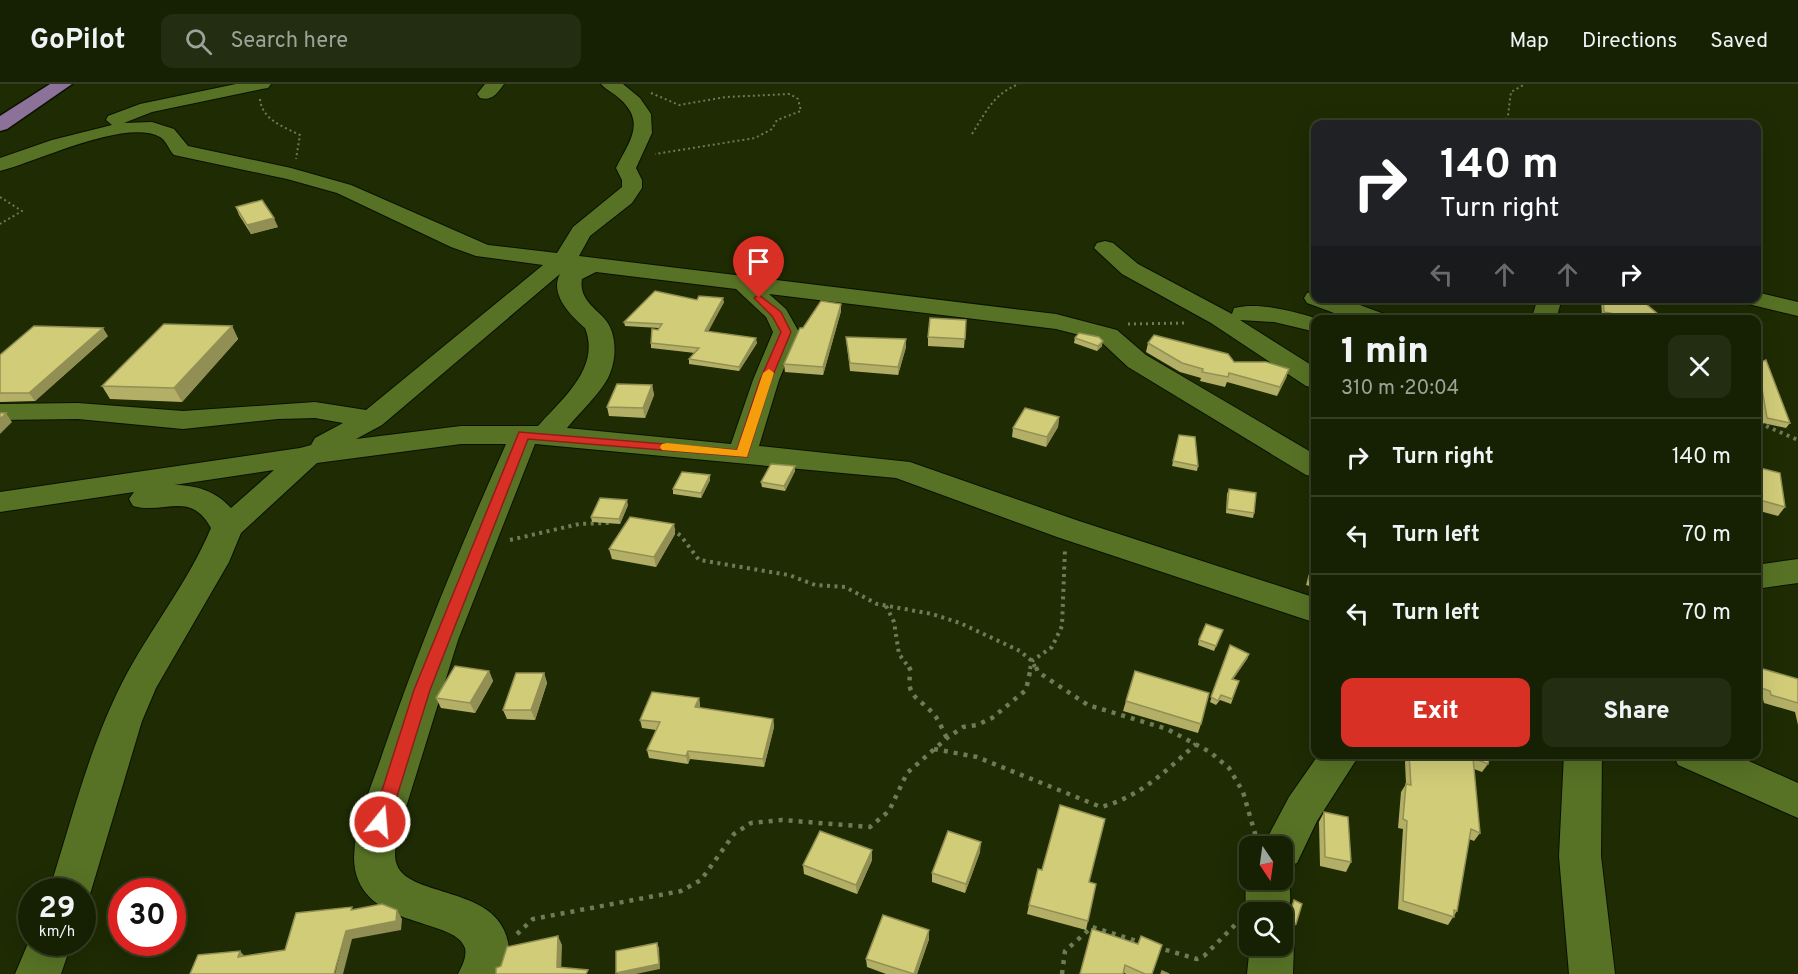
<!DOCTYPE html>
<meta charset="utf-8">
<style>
:root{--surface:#162002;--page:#232d11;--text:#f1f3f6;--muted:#9ea399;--line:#353e24;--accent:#d93025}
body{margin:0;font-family:Overpass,sans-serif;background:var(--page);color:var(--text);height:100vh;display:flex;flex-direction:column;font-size:22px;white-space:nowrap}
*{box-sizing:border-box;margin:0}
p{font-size:20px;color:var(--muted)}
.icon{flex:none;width:33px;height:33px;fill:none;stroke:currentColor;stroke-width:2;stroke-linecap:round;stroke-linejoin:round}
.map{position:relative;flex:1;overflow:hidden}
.drawer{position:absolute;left:1311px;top:231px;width:450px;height:444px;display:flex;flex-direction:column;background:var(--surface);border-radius:12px;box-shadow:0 6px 24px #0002,0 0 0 2px var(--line)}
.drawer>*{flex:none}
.banner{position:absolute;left:1311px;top:36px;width:450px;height:183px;border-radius:12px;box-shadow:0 6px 24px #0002,0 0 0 2px var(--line);background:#202124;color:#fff;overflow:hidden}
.needle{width:39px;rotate:167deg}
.tools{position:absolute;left:1239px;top:752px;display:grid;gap:12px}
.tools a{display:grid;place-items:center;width:54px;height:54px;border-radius:12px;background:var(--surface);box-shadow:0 6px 24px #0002,0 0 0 2px var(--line);font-size:30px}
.speed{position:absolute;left:18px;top:794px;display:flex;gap:12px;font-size:30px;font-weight:700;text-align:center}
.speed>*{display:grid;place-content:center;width:78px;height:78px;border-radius:50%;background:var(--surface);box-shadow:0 6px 24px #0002,0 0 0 2px var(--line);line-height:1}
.speed small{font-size:15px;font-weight:400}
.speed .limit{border:9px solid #d22;background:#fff;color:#111}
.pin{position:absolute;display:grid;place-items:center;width:51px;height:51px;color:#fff;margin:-62px -26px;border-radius:50% 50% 50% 0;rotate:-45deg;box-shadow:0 0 6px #0007}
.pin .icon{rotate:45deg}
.me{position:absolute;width:66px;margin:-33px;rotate:17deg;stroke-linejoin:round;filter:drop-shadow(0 0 4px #0008)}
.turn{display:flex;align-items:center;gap:21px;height:126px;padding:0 30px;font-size:27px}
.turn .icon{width:78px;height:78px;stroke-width:2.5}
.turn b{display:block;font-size:42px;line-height:51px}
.lanes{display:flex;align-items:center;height:57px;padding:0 30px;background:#0003;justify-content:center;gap:30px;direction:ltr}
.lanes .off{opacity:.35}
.round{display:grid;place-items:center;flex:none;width:63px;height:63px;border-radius:12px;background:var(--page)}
.summary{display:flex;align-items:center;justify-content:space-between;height:102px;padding:0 30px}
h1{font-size:36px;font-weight:800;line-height:45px}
.action{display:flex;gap:12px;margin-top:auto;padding:12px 30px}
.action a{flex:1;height:69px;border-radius:12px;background:var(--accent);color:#fff;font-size:24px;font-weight:800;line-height:69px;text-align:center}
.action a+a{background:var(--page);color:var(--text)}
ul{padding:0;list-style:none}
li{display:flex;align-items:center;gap:18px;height:78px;padding:0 30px;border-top:2px solid var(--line)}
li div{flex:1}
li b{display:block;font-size:22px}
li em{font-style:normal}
header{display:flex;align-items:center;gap:36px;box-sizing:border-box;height:84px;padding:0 30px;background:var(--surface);border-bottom:2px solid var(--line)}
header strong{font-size:28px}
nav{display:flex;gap:33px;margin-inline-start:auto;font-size:21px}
.search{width:420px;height:54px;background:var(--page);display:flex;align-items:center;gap:15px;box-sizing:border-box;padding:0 21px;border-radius:12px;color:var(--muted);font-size:22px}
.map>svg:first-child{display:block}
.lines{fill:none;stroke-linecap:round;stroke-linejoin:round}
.minor-casing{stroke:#0a1200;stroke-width:2}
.major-casing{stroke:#0a1200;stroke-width:3}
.path-far3{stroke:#6e7c55;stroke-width:2;stroke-dasharray:2 3;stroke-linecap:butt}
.path-far2{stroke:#6e7c55;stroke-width:3;stroke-dasharray:2 4;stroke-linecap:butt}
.path-far1{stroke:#6e7c55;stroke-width:4;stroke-dasharray:3 4.5;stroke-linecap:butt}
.path{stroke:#6e7c55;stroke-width:4.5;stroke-dasharray:4 6;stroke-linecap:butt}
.minor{fill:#577225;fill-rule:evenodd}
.major{fill:#8c7299;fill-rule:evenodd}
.wall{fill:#b3af67}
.shaded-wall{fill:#928f54}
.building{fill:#d0cc78;stroke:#928f54;stroke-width:1.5}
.route{fill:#d93025;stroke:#8d1f18;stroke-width:1.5}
.slow{fill:#f59e0b}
</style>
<header>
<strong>GoPilot</strong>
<div class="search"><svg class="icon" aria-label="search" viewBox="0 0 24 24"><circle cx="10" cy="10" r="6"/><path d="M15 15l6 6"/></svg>Search here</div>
<nav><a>Map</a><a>Directions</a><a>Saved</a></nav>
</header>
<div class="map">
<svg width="1798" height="890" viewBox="0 0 1798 890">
<rect width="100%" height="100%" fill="#1e2b03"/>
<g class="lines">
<defs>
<g id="minor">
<path d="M236,0H271L268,4L262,5L152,28L124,39L152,38L174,45L188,62L291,84L351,101L488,161L557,169L573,143L622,103V96L616,84C628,59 647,39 620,15C614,9 606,6 601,0H623L640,14L651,30L652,49L636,84L642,96V104L632,119L590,152L579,172L1056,230L1117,246L1146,271L1316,371V393L1306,391L1128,283L1099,256L1056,245L769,210L786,225L799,248L779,296L759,362L910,378L1079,437L1316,514V539L1057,453L896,394L535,360L458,556L398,749C396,759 393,772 397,781C408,811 486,804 504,846C511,862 511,874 504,890H458C462,882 467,873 465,864C455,832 354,846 354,773C355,737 372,702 383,668C419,563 461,461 506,360H461L317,379L241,449L229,478L156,604L142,637L91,807L85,821L82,822V807H49C71,738 89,664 122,599C149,546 188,499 211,444C190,406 165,431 133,422L129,415L134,408L0,428V408L300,364L311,361L315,354L343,339L315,334L278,335L183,345L78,335L0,336V320L78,319L183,327L315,318L366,326L543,181L476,172L451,163L337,109L287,95L174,71C169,66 166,56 160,53C126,34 36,78 0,87V74L52,56L112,41L106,36L108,32L140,20ZM596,188L736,205L766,233L773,248L753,296L731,360L567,344C580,328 598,312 608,294C617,276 618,248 603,233C592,222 579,213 582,195ZM560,190C549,210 571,232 585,244C601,284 562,315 538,342H461L356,355L382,341ZM274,386L231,424C216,407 196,401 174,401Z"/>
<path d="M485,0H504C497,10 492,17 480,14L477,10Z"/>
<path d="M1105,157L1113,159L1138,180L1232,230L1234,224C1263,217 1296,229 1324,236H1316V248L1274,238L1240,236L1316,284V304L1306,302L1211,239L1122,190L1094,164L1097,159Z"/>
<path d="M1316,207V214H1341L1387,231L1390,236H1353L1307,219L1304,214L1307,209Z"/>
<path d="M1756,208L1798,218V232L1744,219L1741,214H1756Z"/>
<path d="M1538,214H1562L1556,236H1531Z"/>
<path d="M1798,475V499L1756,505V481Z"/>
<path d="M1319,670H1360L1317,737L1297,779L1284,784C1293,803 1292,824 1283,842L1282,828H1250V835C1244,823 1244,801 1250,789V795H1282V762H1263L1289,713Z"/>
<path d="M1564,670H1602L1601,772L1615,890H1569L1559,772Z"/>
<path d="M1673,670H1733L1798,699V734L1678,681Z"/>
<path d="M1282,844L1288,846L1294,861L1293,890H1247L1250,861H1282Z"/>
<path d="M32,850V858H72L61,890H15Z"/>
</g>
<path id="major" d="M50,0H72L7,45L0,47V32Z"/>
</defs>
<use href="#minor" class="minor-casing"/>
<use href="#major" class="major-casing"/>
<g class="path-far3">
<path d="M651,9L679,21L726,13L790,10L798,15L801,27L777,36L772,45L755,54L655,70"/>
<path d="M260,15C262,36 284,43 300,51L296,75"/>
<path d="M1503,40L1508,31L1511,8L1525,0"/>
<path d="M972,50C986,28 993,10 1019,0"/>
<path d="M0,113L22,127L0,140"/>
</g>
<g class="path-far2">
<path d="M1128,240L1187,239"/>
<path d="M1756,337L1770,343"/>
</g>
<g class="path-far1">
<path d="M1766,342L1798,356"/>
<path d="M672,445L681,452L699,476L789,491L815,501L845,503L877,520L932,530L960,539L1020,567L1032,577L1036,585"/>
<path d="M510,456L579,440L609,439"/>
<path d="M886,522L894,538L899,570L910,585"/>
<path d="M1030,585L1032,577L1052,563L1062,542L1065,465"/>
</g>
<g class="path">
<path d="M909,583L911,587C904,615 922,614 936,633C940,639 943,647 947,654"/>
<path d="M1036,583L1038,588L1088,621L1167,645L1210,668L1229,684L1243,708L1256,753"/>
<path d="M934,665L977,673L1101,723C1140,713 1167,686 1196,660"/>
<path d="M517,850L533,835L681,807L701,796L734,750L751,739L782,736L870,743L889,727L907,689L947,654L963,643L977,641L992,634L1026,606L1031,583"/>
<path d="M1156,863L1197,875L1204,872L1239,837"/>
<path d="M1062,890L1065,867L1092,843L1143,859"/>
</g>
<use href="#minor" class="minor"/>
<use href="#major" class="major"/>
</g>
<g class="wall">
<path d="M236,123L278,143L251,150L239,131Z"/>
<path d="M1463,214H1476L1475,217Z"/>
<path d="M1489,214H1515L1513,220Z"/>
<path d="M1601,214H1639L1665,236H1619L1602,232Z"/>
<path d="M697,216L724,218L708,247L757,259L739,287L689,280V275L695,269L651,264V259L659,244L625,242L624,238Z"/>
<path d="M841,220V227L823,291L785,288L784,280L803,244Z"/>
<path d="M966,236L964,264L928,262V253Z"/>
<path d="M232,242L238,255L182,318L110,315L102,302Z"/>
<path d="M108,252L35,317L0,318V271Z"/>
<path d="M846,253L906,263L898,291L850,287Z"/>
<path d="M1075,254L1102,262L1097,267L1074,259Z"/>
<path d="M1148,259L1234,278L1289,285L1286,294L1277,312L1227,298L1225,303L1200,297L1201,294L1180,288L1146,268Z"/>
<path d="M1756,275L1790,339L1786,344L1763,339L1758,304L1756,307Z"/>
<path d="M652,301L654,311L645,334L609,332L607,323Z"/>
<path d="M1059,333L1058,343L1046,363L1012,353L1013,344Z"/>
<path d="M1179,351L1198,382L1197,387L1172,382Z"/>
<path d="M795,382V387L785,407L762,403L761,398Z"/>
<path d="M1756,383L1785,423L1778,432L1756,426Z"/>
<path d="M710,391V396L701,414L673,410V405Z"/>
<path d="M1229,405L1254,429L1253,434L1226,429L1227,410Z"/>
<path d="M628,421L620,440L592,438L591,433Z"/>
<path d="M674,440L675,450L656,483L612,475L609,465Z"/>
<path d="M1316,466V504L1306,501Z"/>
<path d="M1223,546L1214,567L1198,561L1199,556Z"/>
<path d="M1230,561L1249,570L1247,575L1233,595L1239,597L1231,620L1220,616L1216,621L1210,618Z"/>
<path d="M1756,583L1798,595V641L1795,628L1764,619L1763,615L1756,613Z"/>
<path d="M489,587L493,597L475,629L441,624L436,614Z"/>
<path d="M544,589L547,599L535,636L507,635L503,626Z"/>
<path d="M699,614L700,622V624L773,635L774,643L764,683L690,675L688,680L649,674L647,666L656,646L642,644L640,636Z"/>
<path d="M1126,617L1201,640L1198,649L1123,627Z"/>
<path d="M1409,670H1490L1488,680L1482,688L1474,685L1480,749L1474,757L1469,755L1457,827L1448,841L1398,825L1403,745L1398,744L1401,708L1406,700L1405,678Z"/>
<path d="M1324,728L1351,778L1346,788L1320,782L1319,738Z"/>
<path d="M872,766V776L857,810L804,790L803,781Z"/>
<path d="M980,768L965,809L932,798V789Z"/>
<path d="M1089,798L1088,837L1086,846L1027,830L1029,821Z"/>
<path d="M1294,816L1296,840L1294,844L1286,841Z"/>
<path d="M1092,845L1152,890H1126L1123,888Z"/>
<path d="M929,846V855L917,890H886L867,883L866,875Z"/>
</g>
<g class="shaded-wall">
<path d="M274,134L278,143L251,150L247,141Z"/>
<path d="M723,214L724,218L706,252L705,247Z"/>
<path d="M841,220V227L823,291V283Z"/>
<path d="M232,242L238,255L182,318L174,304Z"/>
<path d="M103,244L108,252L35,317L29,309Z"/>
<path d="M756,254L757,259L739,287V283Z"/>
<path d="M906,255V263L898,291V283Z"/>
<path d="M1103,257L1102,262L1097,267L1098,262Z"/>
<path d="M1289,285L1286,294L1277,312L1280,303Z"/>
<path d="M652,301L654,311L645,334L643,324Z"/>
<path d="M6,329L12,338L0,350V335Z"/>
<path d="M1059,333L1058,343L1046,363L1047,353Z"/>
<path d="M795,382V387L785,407L784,402Z"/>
<path d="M710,391V396L701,414V409Z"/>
<path d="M627,416L628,421L620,440L619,435Z"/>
<path d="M674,440L675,450L656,483L654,473Z"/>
<path d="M1249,570L1247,575L1230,600L1232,595Z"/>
<path d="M489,587L493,597L475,629L470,619Z"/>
<path d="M544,589L547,599L535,636L531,626Z"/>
<path d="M699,614L700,622L697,631L695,623Z"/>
<path d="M773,635L774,643L764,683L763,675Z"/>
<path d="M688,667L690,675L688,680L686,672Z"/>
<path d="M981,758L980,768L965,809L966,800Z"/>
<path d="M872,766V776L857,810L856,801Z"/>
<path d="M397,826L402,835L401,846L352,855L343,890H335L346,847Z"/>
<path d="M929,846V855L917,890H914Z"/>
<path d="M558,852L562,861L561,890L557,883Z"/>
<path d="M657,859L659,864L660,885L636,890H617Z"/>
<path d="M240,867L248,876L238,873Z"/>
</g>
<g class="building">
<path d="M262,116L274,134L247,141L236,123Z"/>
<path d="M655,207L697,216L699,212L723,214L705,247L756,254L739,283L689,275L699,264L651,259L652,245L658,246L662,240L624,238Z"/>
<path d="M1603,214H1639L1665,236H1646L1604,228Z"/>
<path d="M821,217L841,220L823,283L784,280L800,244H803Z"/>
<path d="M930,234L966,236L965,255L928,253Z"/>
<path d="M164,240L232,242L174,304L102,302Z"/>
<path d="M34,242L103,244L29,309H0V271Z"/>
<path d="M1079,249L1099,253L1103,257L1098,262L1075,254Z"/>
<path d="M1154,251L1228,270L1234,278H1266L1289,285L1280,303L1229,289L1228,293L1202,288L1203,285L1182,279L1148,259Z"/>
<path d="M846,253L906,255L898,283L850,279Z"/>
<path d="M1756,275L1761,276L1762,299L1756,298Z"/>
<path d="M1766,276L1790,339L1767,334L1761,299V278Z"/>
<path d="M617,300L652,301L643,324L607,323Z"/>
<path d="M1025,324L1059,333L1047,353L1013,344Z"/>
<path d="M0,329H6L0,335Z"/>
<path d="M1179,351L1195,353L1198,382L1173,377Z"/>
<path d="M771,380L795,382L784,402L761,398Z"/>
<path d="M1756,383L1780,389L1785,423L1756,415Z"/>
<path d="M682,388L710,391L701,409L673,405Z"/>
<path d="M1229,405L1256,409L1254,429L1227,425Z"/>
<path d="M600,414L627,416L619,435L591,433Z"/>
<path d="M630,433L674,440L654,473L609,465Z"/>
<path d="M1316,468V498L1308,496Z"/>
<path d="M1206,540L1223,546L1216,562L1199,556Z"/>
<path d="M1230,561L1249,570L1232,595L1239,597L1232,615L1221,611L1218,617L1211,613Z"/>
<path d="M455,582L489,587L470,619L436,614Z"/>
<path d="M1756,583L1798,595V619L1771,611L1770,607L1756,602Z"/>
<path d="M1135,587L1209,609L1201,640L1126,617Z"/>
<path d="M516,589H544L531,626H503Z"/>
<path d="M652,608L699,614L695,623L773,635L763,675L688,667L686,672L647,666L660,638L640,636Z"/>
<path d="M1409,670L1417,671V670H1490L1488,680L1473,674L1480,749L1471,745L1457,827L1454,826V833L1403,817L1407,737L1403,735L1406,700L1411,701Z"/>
<path d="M1060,721L1105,735L1089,798L1096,800L1088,837L1029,821L1038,785L1042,786Z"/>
<path d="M1324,728L1348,733L1351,778L1325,773Z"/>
<path d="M820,747L872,766L856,801L803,781Z"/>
<path d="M948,747L981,758L966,800L932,789Z"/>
<path d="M1294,816L1302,820L1296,840L1288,836Z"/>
<path d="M382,820L397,826L396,837L346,847L334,890H190L198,871L240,867L238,873L285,866L296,829L352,823L351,826Z"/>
<path d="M883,831L929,846L914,890L866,875Z"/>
<path d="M1092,845L1138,860L1141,852L1162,861L1152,890H1145L1125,881L1123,890H1080Z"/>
<path d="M558,852L557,883L588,886L586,890H496V884L501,882L507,863Z"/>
<path d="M657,859L659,880L616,889V867Z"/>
<path d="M1162,887L1169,890H1161Z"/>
</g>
<path class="route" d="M759,211L781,228L791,248L771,296L747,373L528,355L430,606L389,738L387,744L380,746L374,744L372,738L414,606L519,348L737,366L760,296L781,248L772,232L754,214Z"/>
<path class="slow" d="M769,285L774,289L747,373L662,366L660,363L662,360L667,359L737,366L763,289Z"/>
</svg>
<div class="tools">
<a><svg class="needle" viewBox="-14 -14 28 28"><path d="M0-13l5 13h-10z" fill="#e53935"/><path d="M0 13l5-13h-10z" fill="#9ea399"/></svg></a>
<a><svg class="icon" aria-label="search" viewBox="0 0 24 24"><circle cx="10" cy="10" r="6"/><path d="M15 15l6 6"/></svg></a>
</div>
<div class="speed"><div>29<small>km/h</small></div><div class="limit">30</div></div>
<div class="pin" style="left:759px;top:214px;background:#d93025"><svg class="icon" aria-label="arrive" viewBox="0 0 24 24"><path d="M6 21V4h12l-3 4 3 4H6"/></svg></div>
<svg class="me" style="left:380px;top:738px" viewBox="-20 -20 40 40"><circle r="17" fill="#d93025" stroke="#fff" stroke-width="3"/><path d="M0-11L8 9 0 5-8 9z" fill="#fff"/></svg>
<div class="banner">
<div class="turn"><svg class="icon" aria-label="right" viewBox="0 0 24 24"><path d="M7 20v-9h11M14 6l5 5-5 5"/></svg><div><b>140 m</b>Turn right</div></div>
<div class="lanes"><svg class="icon off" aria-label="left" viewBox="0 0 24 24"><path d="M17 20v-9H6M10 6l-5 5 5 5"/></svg><svg class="icon off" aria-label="ahead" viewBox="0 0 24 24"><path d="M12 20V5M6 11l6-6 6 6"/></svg><svg class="icon off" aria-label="ahead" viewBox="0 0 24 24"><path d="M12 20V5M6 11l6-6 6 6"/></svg><svg class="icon" aria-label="right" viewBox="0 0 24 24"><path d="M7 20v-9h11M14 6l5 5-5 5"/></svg></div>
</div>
<section class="drawer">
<div class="summary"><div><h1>1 min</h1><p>310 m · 20:04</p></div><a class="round"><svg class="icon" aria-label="close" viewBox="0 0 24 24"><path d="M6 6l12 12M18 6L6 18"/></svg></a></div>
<ul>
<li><svg class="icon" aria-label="right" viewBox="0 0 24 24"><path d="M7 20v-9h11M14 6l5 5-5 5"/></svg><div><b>Turn right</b></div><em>140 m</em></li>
<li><svg class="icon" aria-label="left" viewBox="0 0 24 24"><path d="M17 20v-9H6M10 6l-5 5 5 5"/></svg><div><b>Turn left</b></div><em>70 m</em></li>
<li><svg class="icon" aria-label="left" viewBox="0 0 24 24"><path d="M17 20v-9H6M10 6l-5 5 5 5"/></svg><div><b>Turn left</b></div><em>70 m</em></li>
</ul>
<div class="action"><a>Exit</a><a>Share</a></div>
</section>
</div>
